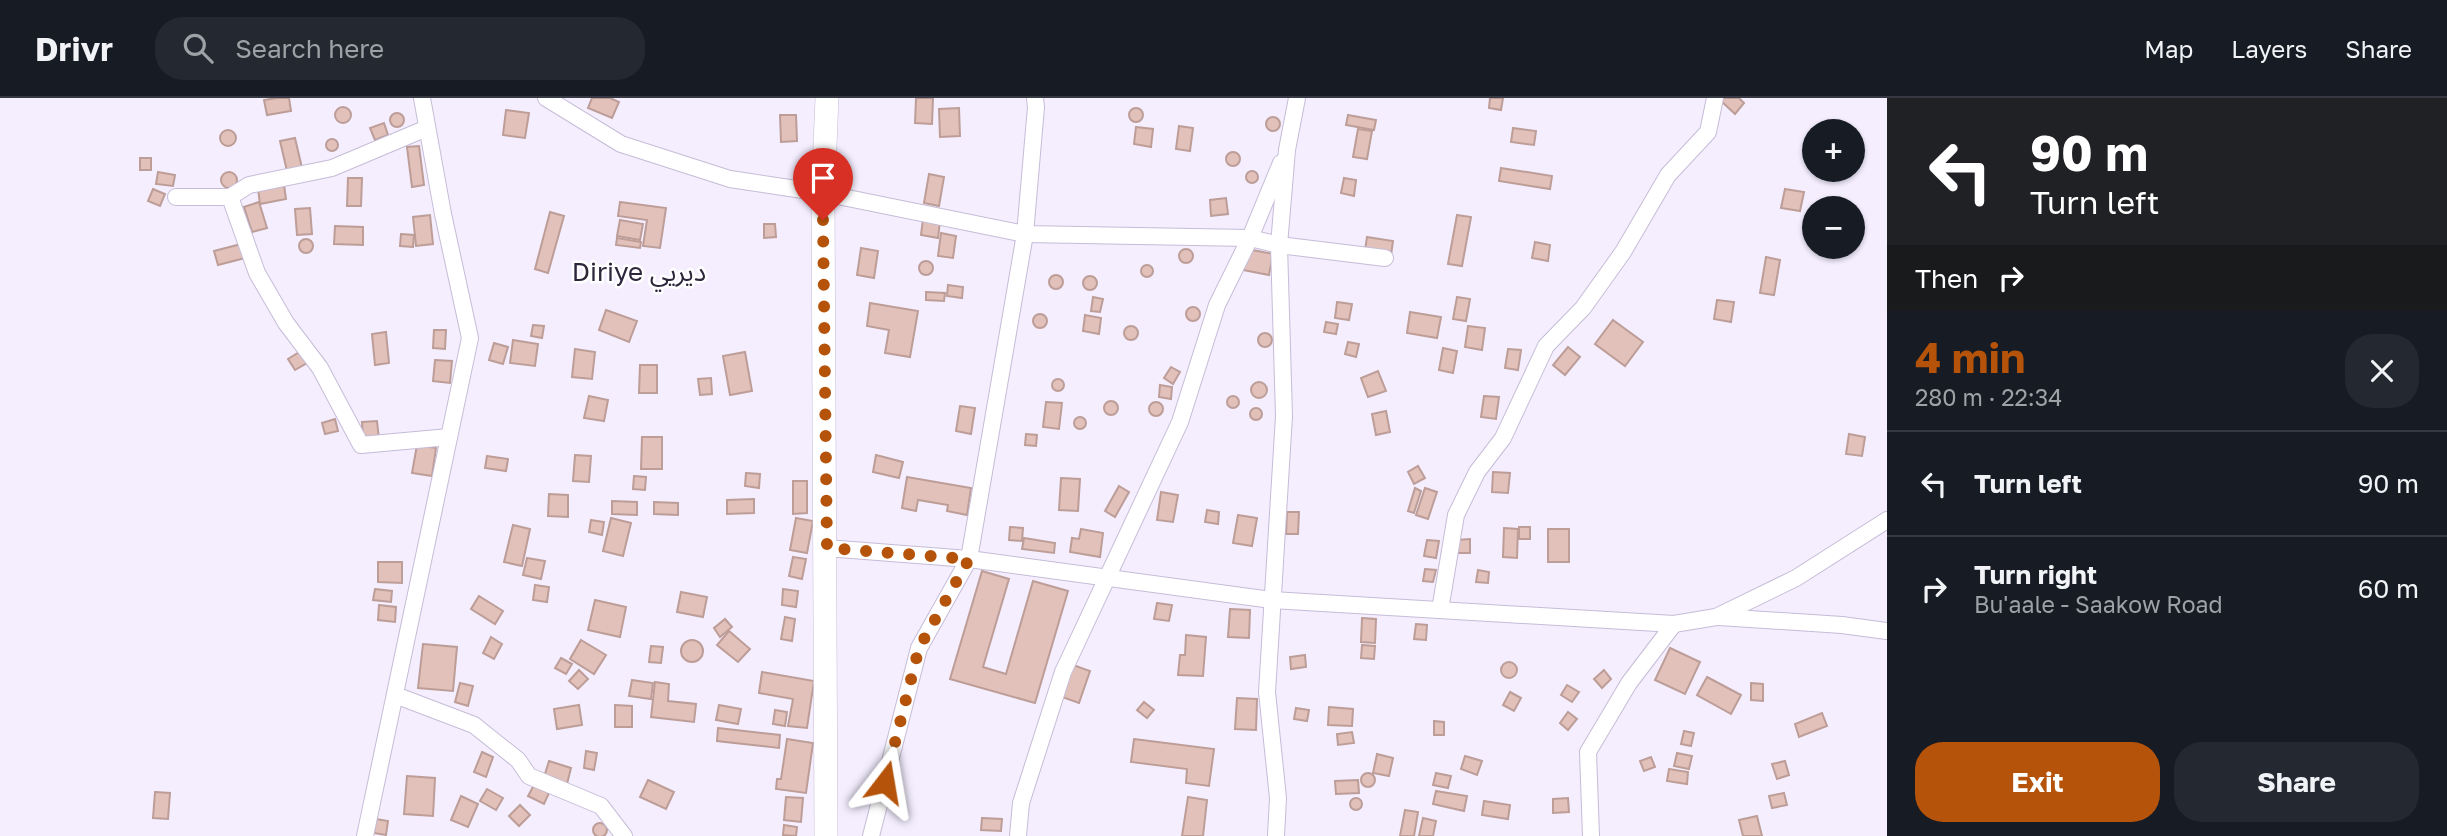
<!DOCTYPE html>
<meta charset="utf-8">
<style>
:root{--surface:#171b24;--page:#242831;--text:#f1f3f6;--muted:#9ea1a6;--line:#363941;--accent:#b45309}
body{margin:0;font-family:"Golos Text","Noto Sans Arabic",sans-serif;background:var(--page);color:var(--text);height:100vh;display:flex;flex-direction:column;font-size:26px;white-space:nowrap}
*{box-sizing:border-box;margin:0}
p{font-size:23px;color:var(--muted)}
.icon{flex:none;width:38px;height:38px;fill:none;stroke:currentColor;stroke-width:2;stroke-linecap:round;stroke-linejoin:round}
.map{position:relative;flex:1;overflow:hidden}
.drawer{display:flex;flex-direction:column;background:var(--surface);width:560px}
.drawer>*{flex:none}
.hud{background:#202124;color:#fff;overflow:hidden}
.buttons{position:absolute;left:1802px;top:21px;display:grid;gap:14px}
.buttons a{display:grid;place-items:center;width:63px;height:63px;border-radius:50%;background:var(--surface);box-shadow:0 2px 5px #0004;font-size:35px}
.pin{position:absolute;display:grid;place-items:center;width:60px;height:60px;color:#fff;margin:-72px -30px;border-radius:50% 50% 50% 0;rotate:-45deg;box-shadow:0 0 7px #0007}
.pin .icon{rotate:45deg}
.me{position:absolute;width:77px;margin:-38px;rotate:14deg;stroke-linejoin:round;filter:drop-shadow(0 0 5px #0008)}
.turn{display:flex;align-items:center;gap:24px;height:147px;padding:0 28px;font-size:32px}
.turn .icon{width:91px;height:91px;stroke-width:2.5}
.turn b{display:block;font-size:49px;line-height:60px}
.then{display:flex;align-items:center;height:66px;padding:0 28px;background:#0003;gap:14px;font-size:26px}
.round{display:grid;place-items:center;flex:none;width:74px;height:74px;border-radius:28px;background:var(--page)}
.head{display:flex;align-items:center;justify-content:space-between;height:119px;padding:0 28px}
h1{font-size:42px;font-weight:700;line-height:52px;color:var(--accent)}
.action{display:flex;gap:14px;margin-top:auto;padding:14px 28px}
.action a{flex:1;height:80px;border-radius:28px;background:var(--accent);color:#fff;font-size:28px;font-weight:700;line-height:80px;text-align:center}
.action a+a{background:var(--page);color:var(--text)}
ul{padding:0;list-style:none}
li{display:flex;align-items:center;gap:21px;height:105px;padding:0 28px;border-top:2px solid var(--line)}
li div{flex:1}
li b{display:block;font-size:26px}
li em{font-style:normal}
header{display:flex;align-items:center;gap:42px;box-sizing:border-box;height:98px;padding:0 35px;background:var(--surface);border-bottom:2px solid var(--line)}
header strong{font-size:33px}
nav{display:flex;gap:38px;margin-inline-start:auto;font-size:24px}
.search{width:490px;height:63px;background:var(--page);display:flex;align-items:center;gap:18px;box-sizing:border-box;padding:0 24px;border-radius:28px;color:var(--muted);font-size:26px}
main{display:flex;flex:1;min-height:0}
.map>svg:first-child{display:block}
.building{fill:#e3c1bb;stroke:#bd9d97;stroke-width:2}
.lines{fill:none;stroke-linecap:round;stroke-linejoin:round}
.minor-casing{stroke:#c6bcd7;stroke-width:18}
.secondary-casing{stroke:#c6bcd7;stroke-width:24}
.minor{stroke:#fff;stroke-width:16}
.secondary{stroke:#fff;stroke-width:23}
.route{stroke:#b45309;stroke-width:12;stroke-dasharray:0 21.6}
.labels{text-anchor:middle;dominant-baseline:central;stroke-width:5;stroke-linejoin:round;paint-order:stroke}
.quarter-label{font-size:26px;fill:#2e263b;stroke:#fff}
</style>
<header>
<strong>Drivr</strong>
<div class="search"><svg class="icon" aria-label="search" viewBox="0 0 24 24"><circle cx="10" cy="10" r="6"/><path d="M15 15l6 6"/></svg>Search here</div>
<nav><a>Map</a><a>Layers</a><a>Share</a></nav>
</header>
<main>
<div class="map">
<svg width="1887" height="738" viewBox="0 0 1887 738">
<rect width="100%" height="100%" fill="#f4eeff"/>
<g class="building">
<path d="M277,0H289L291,13L267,17L264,2Z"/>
<path d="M592,0H610L619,4L612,20L588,10Z"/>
<path d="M916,0H933L932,26L915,25Z"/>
<path d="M1490,0H1503L1501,12L1489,10Z"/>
<path d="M1722,0H1739L1744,5L1735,16L1720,2Z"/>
<circle cx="343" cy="17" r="8"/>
<path d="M959,10L960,38L940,39L939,11Z"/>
<circle cx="1136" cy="17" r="7"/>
<path d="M506,12L529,15L525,40L503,37Z"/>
<circle cx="397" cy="22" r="7"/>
<path d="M780,17H796L797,43L781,44Z"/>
<path d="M1348,17L1376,22L1374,32L1346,27Z"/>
<circle cx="1273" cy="26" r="7"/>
<path d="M384,25L388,37L375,42L370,30Z"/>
<path d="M1179,28L1193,30L1190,53L1176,51Z"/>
<path d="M1136,29L1153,31L1151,49L1134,46Z"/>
<path d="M1513,30L1536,33L1534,47L1511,44Z"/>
<path d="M1358,31L1372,33L1367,61L1353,59Z"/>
<circle cx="228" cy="40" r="8"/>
<path d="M295,40L302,70L287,73L280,43Z"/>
<circle cx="332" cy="47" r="6"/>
<path d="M419,48L424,87L412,89L407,49Z"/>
<circle cx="1233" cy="61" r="7"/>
<rect x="140" y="60" width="11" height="12"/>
<path d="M1501,70L1552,78L1550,91L1499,83Z"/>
<circle cx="1252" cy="79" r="6"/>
<circle cx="229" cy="82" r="8"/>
<path d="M158,74L175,77L173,88L156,86Z"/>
<path d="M929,76L944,79L939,108L924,105Z"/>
<path d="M348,80H362L361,108H347Z"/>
<path d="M1344,80L1356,82L1354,98L1341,95Z"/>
<path d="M284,87L286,101L260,106L258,91Z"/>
<path d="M153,91L165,96L160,108L148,103Z"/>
<path d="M1785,91L1804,94L1800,113L1781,110Z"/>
<path d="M1226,100L1228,116L1211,118L1210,102Z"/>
<path d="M259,104L267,130L252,134L244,109Z"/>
<path d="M620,104L666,110L660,150L643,148L647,122L618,118Z"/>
<path d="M310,110L312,136L297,137L295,111Z"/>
<path d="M550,114L564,118L548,175L535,171Z"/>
<path d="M430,117L433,146L416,148L413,119Z"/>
<path d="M1457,117L1471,119L1462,168L1448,166Z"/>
<path d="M923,121L940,123L938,140L921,137Z"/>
<path d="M620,122L643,126L640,142L617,138Z"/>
<path d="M764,126H775L776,139L764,140Z"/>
<path d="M335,128L363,129V147L334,146Z"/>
<path d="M941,135L956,138L953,160L938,158Z"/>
<path d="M401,136L414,137L413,149L400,148Z"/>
<path d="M1367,139L1393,143L1391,157L1365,152Z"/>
<path d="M617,140L641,144L640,150L616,147Z"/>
<circle cx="306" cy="148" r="7"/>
<path d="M1535,144L1550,147L1548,163L1532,160Z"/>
<path d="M241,146L245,160L218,167L214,153Z"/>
<path d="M861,150L878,153L874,180L857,177Z"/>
<path d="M1247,151L1273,156L1269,177L1243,172Z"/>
<circle cx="1186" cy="158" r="7"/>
<path d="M1766,159L1780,162L1774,197L1760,195Z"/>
<circle cx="926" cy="170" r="7"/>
<circle cx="1147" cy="173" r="6"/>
<circle cx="1056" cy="184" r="7"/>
<circle cx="1090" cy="185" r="7"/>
<path d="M948,187L963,189L962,200L947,198Z"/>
<path d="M926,194L945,195L944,203L926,202Z"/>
<path d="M1093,199L1103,201L1100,214L1091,213Z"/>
<path d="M1457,199L1470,201L1466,223L1453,221Z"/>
<path d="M1717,202L1734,204L1731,224L1714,221Z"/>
<path d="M1337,204L1352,206L1349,222L1335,220Z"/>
<path d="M870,205L918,213L910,259L885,255L889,232L867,228Z"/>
<circle cx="1193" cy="216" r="7"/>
<path d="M606,212L637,223L629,244L599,232Z"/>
<path d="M1410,214L1441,219L1437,240L1407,235Z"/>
<circle cx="1040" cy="223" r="7"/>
<path d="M1085,217L1101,220L1099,236L1083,233Z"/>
<path d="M1613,222L1643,244L1625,268L1595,246Z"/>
<path d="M1326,224L1338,226L1336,236L1324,234Z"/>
<path d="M533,227L544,228L542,240L531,238Z"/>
<circle cx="1131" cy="235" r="7"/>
<path d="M1468,228L1485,230L1482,252L1465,249Z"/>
<path d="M434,232H446L445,251L433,250Z"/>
<path d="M386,234L389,265L375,267L372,236Z"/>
<circle cx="1265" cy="242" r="7"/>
<path d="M513,242L538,246L535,268L510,265Z"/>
<path d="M1348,244L1359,246L1356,259L1345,256Z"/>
<path d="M494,245L508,249L503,266L489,262Z"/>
<path d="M1568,249L1580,259L1565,277L1553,267Z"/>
<path d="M1443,250L1457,253L1453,275L1439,272Z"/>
<path d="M575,251L595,254L592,281L572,279Z"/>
<path d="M1508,251L1521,252L1518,272L1505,270Z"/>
<path d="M301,253L307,265L295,272L288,261Z"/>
<path d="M745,254L752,293L730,297L723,258Z"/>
<path d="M435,262L452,263L450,285L433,283Z"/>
<path d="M640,267H657V295H639Z"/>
<path d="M1171,269L1180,274L1173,286L1164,280Z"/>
<path d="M1378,273L1386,293L1368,299L1361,280Z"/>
<path d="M711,280L712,296L700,297L698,281Z"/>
<circle cx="1058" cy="287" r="6"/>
<circle cx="1259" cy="292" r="8"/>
<path d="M1160,287L1172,289L1171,301L1159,299Z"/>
<circle cx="1233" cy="304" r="6"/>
<path d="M589,298L608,302L604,323L584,320Z"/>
<path d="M1484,298L1499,299L1496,321L1481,319Z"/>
<circle cx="1111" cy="310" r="7"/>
<path d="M1046,304L1062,305L1059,331L1043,329Z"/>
<circle cx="1156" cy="311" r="7"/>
<path d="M960,308L975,310L971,336L956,333Z"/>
<circle cx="1256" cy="316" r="6"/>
<path d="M1386,313L1390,334L1376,337L1372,316Z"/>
<circle cx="1080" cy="325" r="6"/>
<path d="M335,321L338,333L325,336L322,325Z"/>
<path d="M377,323L379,341L363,343L362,324Z"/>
<path d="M1026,336L1037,337L1036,348L1025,347Z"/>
<path d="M1849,336L1865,339L1862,358L1846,356Z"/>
<path d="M642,339H662V371H641Z"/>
<path d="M417,347L436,350L432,378L412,375Z"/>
<path d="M575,357L591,358L589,384L573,383Z"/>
<path d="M876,357L903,364L899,380L873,374Z"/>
<path d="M487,358L508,361L506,373L485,370Z"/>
<path d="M1418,368L1425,380L1414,386L1408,374Z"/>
<path d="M1493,374L1510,375L1508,395L1492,394Z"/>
<path d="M746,375L760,376L759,390L745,388Z"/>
<path d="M634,378L646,379L645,392L633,391Z"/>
<path d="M907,379L971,390L967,417L947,413L948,407L918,402L916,413L902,410Z"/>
<path d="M1061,380L1080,381L1078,413L1059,412Z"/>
<path d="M793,383H807V415L793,416Z"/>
<path d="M1119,388L1129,394L1115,419L1105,413Z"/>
<path d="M1415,390L1421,393L1414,415L1408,413Z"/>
<path d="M1425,390L1437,394L1428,421L1416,417Z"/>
<path d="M1161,394L1178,397L1173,424L1157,422Z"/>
<path d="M549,396L568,397V419L548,418Z"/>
<path d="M754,401V415L727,416V402Z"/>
<path d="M612,403L637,404V417L612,416Z"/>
<path d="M654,404L678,405V417L654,416Z"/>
<path d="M1207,412L1219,414L1218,426L1205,424Z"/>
<path d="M1287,414H1299L1298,436H1286Z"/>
<path d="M1238,417L1257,420L1252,448L1233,445Z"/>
<path d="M611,420L631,425L623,458L603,453Z"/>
<path d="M796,420L813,423L807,455L790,452Z"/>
<path d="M591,422L604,424L602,437L589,434Z"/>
<path d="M513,427L530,431L522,468L504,464Z"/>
<path d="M1010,429L1023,430L1022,443L1009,442Z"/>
<rect x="1519" y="429" width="11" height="12"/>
<path d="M1504,430L1518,431L1517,460L1503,459Z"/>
<path d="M1081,431L1103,435L1100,459L1070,454L1072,440L1079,441Z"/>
<rect x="1548" y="431" width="21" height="33"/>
<path d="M1024,440L1055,445L1054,455L1022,451Z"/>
<path d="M1470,441V455H1457L1456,442Z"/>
<path d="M1427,442L1439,443L1436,460L1424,458Z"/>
<path d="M793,459L806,461L802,481L789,478Z"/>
<path d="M527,460L545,463L541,481L523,477Z"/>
<path d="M378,464H402V485L378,484Z"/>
<path d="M1425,471L1436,472L1433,484L1423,483Z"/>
<path d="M1478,472L1489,474L1488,485L1476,484Z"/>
<path d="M982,473L1009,481L983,569L1006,576L1033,483L1068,493L1035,605L950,581Z"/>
<path d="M535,487L549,489L547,504L533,502Z"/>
<path d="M375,491L392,493L391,504L373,502Z"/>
<path d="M783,491L798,493L796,509L782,507Z"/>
<path d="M681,494L707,499L703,519L677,514Z"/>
<path d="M479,498L503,513L495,526L471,511Z"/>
<path d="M595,502L626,509L620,539L588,532Z"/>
<path d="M1157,505L1172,507L1169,523L1154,521Z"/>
<path d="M379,507L396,509L395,524L378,522Z"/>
<path d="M1230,511L1250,512L1249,540L1228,539Z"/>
<path d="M785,519L795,521L792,543L781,541Z"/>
<path d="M1362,520L1376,521L1375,545L1361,544Z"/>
<path d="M725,521L732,529L720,539L714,530Z"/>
<path d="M1416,526L1427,527L1426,542L1414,541Z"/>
<path d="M729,533L750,551L738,564L717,547Z"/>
<path d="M1186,537L1206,539L1203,578L1178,577L1180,557H1185Z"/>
<path d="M491,539L502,546L494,561L483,555Z"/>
<path d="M581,542L606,557L594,576L570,561Z"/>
<circle cx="692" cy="553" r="11"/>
<path d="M423,546L457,549L453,593L418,590Z"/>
<path d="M1362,547L1375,548L1374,561L1361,560Z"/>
<path d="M651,548L663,549L661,565L649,564Z"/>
<path d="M1670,550L1700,564L1685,596L1655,582Z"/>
<path d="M1305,557L1306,569L1291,571L1290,559Z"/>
<path d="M561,560L572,566L566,576L555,570Z"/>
<circle cx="1509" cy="572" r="8"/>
<path d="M1073,567L1090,573L1079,605L1062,599Z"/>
<path d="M579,572L588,581L578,591L569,583Z"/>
<path d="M1604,572L1611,581L1602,590L1594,581Z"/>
<path d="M762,574L814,583L807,630L788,628L793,601L759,595Z"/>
<path d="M1707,579L1741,597L1731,616L1697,597Z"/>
<path d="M632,582L653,585L651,601L629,598Z"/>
<path d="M655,584L669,586L668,603L696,606L694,624L651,619Z"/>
<path d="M460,585L473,588L468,608L455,604Z"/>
<path d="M1751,585L1763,586V603L1751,602Z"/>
<path d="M1567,587L1579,594L1572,604L1561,597Z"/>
<path d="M1510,594L1521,600L1514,613L1503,607Z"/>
<path d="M1237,600L1257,601L1256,632L1235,631Z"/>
<path d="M1144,604L1154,612L1147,620L1137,612Z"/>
<path d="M579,607L582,627L557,631L554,611Z"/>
<path d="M615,607L632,608V629H615Z"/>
<path d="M719,607L741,611L738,626L716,622Z"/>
<path d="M1329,609L1353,611L1352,628L1328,627Z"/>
<path d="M1296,610L1309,612L1307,623L1294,621Z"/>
<path d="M775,612L787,614L785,628L773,626Z"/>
<path d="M1568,614L1577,621L1568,632L1560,625Z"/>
<path d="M1822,615L1827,628L1799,639L1795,626Z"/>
<path d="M1434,623L1444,624V637H1434Z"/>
<path d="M718,630L780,637L779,650L717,643Z"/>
<path d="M1684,633L1694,635L1691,648L1681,646Z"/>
<path d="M1352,634L1354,645L1338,647L1337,636Z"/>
<path d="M787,641L813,645L806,695L776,691L777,681H781Z"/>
<path d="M1134,641L1214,651L1209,688L1186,685L1187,671L1131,664Z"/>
<path d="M586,653L597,655L594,672L584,670Z"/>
<path d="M482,654L493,659L486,679L474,674Z"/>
<path d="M1677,655L1692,658L1689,671L1674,668Z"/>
<path d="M1377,656L1393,660L1389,678L1373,675Z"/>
<path d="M1465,658L1482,663L1477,677L1461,671Z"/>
<path d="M1651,659L1655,669L1644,673L1640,663Z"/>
<path d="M549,663L571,670L567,686L544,679Z"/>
<path d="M1785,663L1789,677L1777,681L1772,666Z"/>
<path d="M1669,671L1688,674L1687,686L1667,683Z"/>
<path d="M1436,675L1451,678L1448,690L1433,687Z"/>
<circle cx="1368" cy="682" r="7"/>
<path d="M407,678L435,680L433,718L404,716Z"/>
<path d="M648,682L674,694L666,711L640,699Z"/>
<path d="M1358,682L1359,695L1336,696L1335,683Z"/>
<path d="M534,687L549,695L544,706L528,698Z"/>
<path d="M487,691L503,700L496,712L480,703Z"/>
<path d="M1436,693L1467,698L1464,713L1433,706Z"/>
<path d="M155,694L170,695L168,721L153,720Z"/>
<path d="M1784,695L1787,707L1772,710L1769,698Z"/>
<path d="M461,698L478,706L468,729L451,722Z"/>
<path d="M786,699L803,700L801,724L784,722Z"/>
<path d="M1188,699L1207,702L1203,738H1182Z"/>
<circle cx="1356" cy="706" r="6"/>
<path d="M1568,700L1569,714L1553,715V701Z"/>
<path d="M1484,703L1510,707L1508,721L1482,717Z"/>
<path d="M520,707L530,717L519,728L509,718Z"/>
<path d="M1405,712L1418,714L1414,738H1400Z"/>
<path d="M1757,718L1762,738H1743L1739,722Z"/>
<path d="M982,720L1002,721L1001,733L981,732Z"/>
<path d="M1423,720L1436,723L1433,738H1419Z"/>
<path d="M376,721L388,723L386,737L374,735Z"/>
<circle cx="600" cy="732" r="7"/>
<path d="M784,727L797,729L796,738L783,737Z"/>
</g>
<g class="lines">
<defs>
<g id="minor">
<path d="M546,0L621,46L730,81L823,95L1025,136L1250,140L1279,147L1385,160"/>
<path d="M176,99H230L249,87L332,70L427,30"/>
<path d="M230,99L257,175L286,225L320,270L361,347L449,339"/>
<path d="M826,450L969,461L1272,502L1674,526L1716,519L1796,480L1887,422"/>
<path d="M1440,512L1456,417L1477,374L1503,340L1546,248L1583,210L1623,154L1668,77L1708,34L1715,0"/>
<path d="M1719,519L1842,527L1887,533"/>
<path d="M395,597L474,627L518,662L529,678L601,708L624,738"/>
<path d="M365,738L470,240L443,116L422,0"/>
<path d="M871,738L919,550L969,461L1025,136L1036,9L1035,0"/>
<path d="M1018,738L1021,705L1063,574L1180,324L1217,207L1250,140L1281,65"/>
<path d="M1276,738L1278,700L1267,594L1284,318L1279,147L1287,52L1297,0"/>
<path d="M1591,738L1588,654L1629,585L1674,526"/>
</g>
<path id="secondary" d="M826,738L823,95L827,0"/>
</defs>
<use href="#minor" class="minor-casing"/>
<use href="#secondary" class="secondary-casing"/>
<use href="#minor" class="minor"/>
<use href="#secondary" class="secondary"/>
</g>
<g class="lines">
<path class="route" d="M823,122L827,450L969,461L919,550L885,684"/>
</g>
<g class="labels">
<g class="quarter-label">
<text x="639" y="173">Diriye ديريي</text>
</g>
</g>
</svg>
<div class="buttons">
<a>+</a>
<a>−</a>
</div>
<div class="pin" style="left:823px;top:122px;background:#d93025"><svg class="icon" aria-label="arrive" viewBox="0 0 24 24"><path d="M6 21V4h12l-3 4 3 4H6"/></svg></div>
<svg class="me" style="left:885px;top:684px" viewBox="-20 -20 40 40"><path d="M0-17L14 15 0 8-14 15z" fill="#b45309" stroke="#fff" stroke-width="4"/></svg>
</div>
<section class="drawer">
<div class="hud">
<div class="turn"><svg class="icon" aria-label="left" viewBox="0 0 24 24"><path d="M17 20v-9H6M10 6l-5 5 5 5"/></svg><div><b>90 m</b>Turn left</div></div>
<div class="then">Then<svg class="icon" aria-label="right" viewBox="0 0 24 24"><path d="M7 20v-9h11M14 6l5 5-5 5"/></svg></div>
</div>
<div class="head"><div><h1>4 min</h1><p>280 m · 22:34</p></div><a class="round"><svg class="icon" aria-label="close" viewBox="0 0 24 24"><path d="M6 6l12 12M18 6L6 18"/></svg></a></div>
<ul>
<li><svg class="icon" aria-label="left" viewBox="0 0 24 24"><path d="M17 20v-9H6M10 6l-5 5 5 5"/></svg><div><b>Turn left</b></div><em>90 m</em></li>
<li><svg class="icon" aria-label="right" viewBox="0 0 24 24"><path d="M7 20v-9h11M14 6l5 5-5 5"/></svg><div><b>Turn right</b><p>Bu'aale - Saakow Road</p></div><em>60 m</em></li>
</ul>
<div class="action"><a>Exit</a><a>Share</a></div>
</section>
</main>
